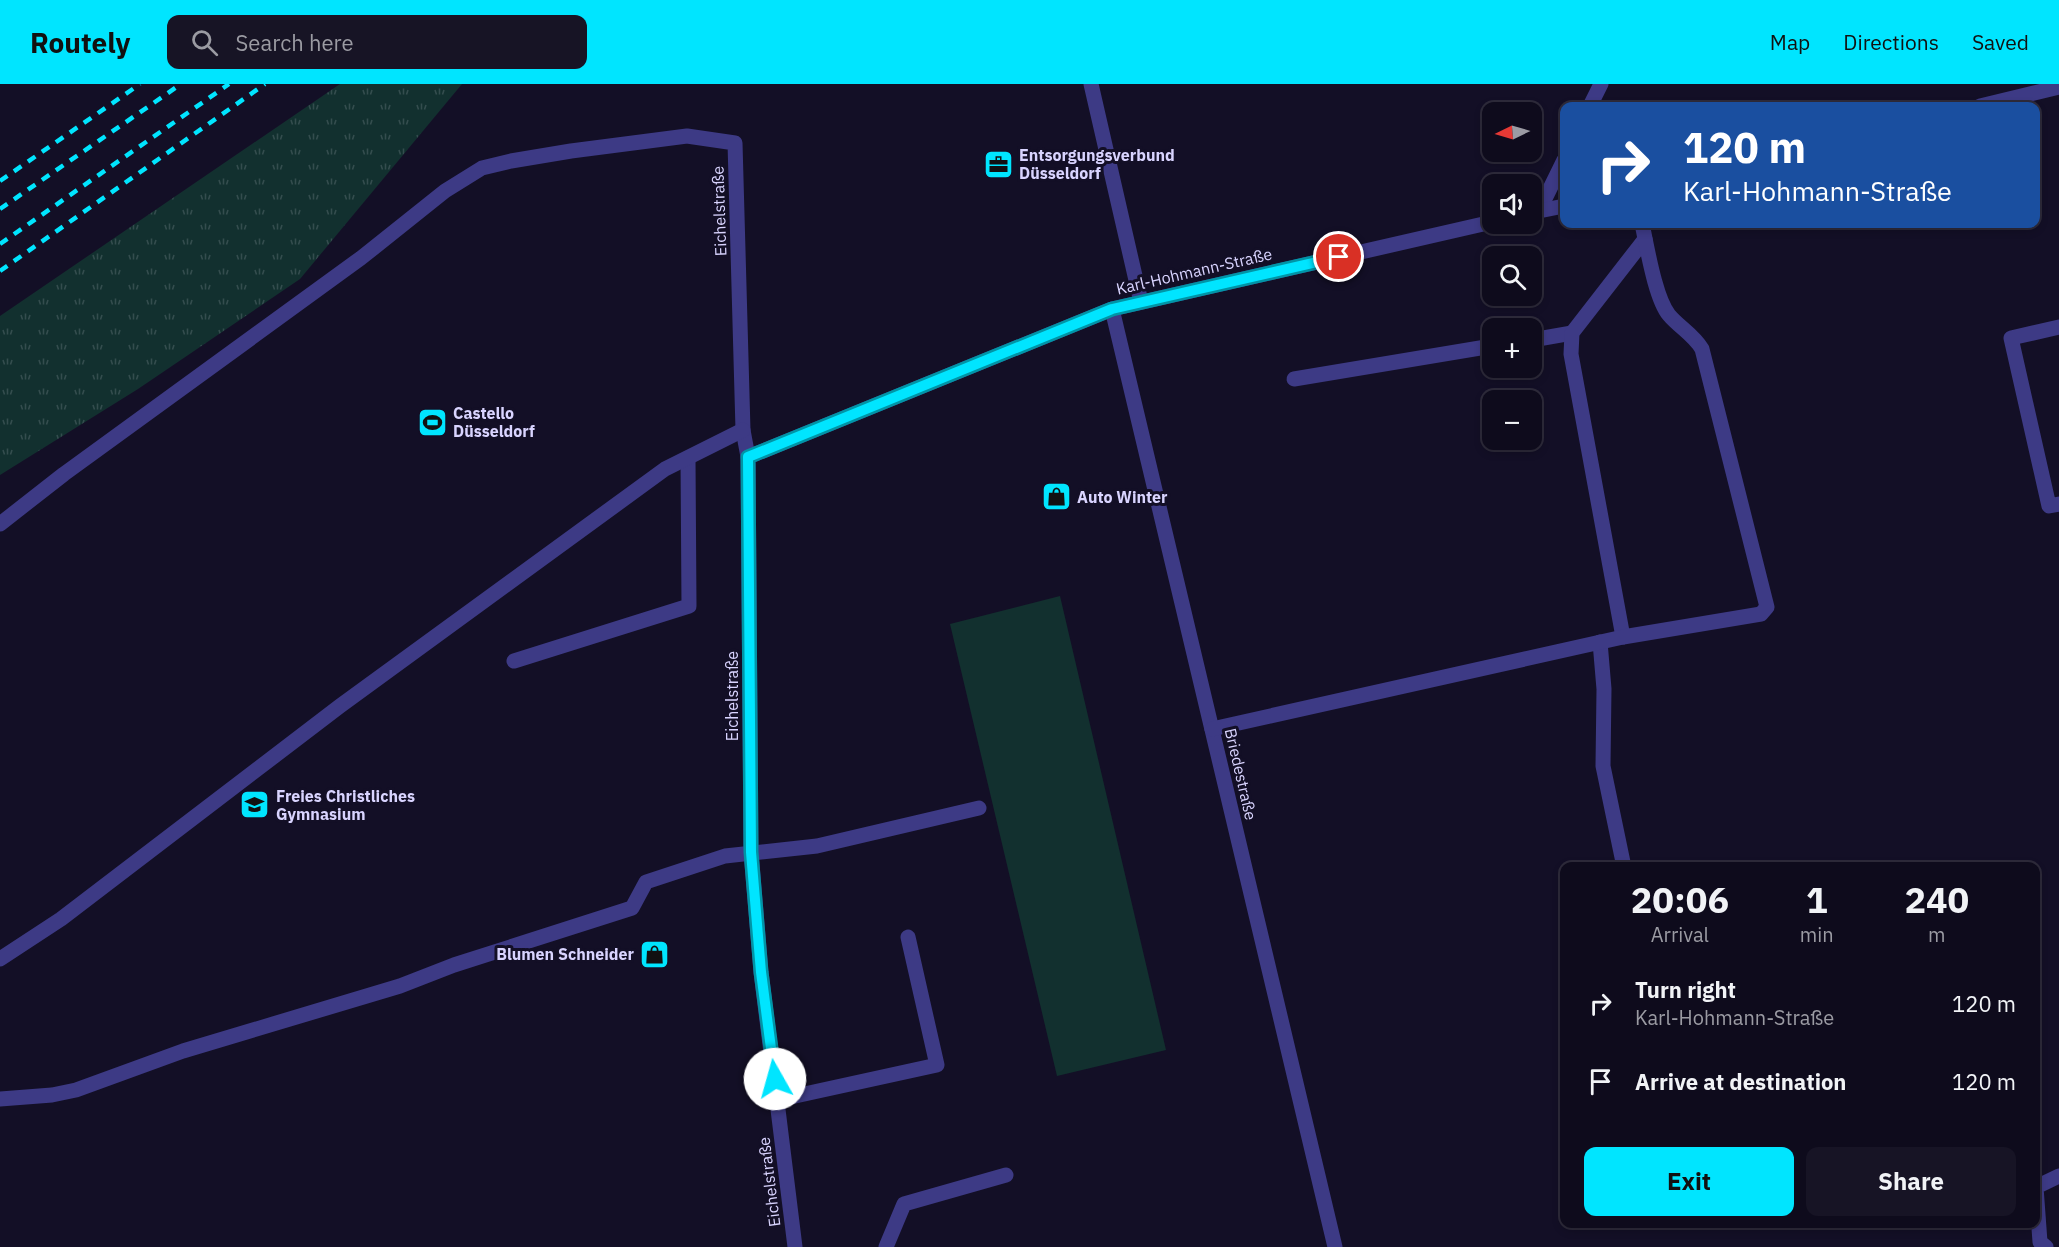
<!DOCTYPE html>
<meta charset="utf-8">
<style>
:root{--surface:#0e0b1c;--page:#171425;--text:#f1f3f6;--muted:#9b9ba3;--line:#2e2b3b;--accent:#00e5ff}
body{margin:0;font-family:"IBM Plex Sans",sans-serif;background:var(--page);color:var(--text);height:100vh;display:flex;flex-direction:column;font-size:22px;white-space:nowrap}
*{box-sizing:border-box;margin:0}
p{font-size:20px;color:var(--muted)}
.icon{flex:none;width:33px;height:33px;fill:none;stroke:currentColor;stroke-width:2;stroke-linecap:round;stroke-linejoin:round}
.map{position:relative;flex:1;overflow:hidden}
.side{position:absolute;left:1560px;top:778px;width:480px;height:366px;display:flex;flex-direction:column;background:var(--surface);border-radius:12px;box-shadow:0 3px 9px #0003,0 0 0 2px var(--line)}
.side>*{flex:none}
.hud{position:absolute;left:1560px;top:18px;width:480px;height:126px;border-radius:12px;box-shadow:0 3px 9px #0003,0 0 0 2px var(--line);background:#1a4fa0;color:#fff;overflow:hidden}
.needle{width:39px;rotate:265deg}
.tools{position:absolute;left:1482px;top:18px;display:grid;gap:12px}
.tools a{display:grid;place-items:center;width:60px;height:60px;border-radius:12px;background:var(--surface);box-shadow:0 3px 9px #0003,0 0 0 2px var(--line);font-size:30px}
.pin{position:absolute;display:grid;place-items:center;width:51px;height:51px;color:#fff;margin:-26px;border:3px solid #fff;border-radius:50%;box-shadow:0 2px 6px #0007}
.me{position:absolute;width:66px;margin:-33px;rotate:353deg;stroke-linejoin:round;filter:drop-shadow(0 0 4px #0008)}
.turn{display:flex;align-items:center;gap:21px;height:126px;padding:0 24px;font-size:27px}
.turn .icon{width:78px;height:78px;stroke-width:2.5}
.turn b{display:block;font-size:42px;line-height:51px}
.eta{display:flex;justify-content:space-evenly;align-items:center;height:102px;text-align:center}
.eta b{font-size:36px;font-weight:700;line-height:42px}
.primary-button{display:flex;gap:12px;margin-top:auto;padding:12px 24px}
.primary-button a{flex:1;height:69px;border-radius:12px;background:var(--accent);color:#111;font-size:24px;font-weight:700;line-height:69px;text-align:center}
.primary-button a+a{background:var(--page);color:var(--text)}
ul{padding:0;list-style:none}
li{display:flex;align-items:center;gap:18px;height:78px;padding:0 24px}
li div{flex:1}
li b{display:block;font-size:22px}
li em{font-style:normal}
header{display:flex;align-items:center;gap:36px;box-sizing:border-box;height:84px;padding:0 30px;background:var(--accent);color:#111}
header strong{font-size:28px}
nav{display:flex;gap:33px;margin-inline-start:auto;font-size:21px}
.search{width:420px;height:54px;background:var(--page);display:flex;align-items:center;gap:15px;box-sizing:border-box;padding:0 21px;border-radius:12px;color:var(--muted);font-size:22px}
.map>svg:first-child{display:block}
.grass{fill:url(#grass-tufts)}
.garden{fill:#12302f}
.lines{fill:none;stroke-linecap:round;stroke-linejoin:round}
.minor{stroke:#3d3a85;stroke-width:15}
.rail{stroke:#00e5ff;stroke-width:4.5;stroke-dasharray:9 8;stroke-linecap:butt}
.route-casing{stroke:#0095a6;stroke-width:15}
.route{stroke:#00e5ff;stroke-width:10}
.labels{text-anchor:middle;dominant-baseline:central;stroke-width:6;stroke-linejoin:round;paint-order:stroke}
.poi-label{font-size:16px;font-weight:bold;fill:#d9d4ff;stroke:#130f26;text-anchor:start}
.street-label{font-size:16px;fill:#d9d4ff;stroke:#130f26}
</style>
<header>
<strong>Routely</strong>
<div class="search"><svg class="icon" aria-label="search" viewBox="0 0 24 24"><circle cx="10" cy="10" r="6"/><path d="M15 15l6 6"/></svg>Search here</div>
<nav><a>Map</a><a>Directions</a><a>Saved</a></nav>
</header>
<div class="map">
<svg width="2059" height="1163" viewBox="0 0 2059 1163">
<defs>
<pattern id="grass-tufts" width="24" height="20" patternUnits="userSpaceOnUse" patternTransform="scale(1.5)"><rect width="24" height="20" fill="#12302f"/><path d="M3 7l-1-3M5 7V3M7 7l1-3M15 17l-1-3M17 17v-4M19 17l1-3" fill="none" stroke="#344d4e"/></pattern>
</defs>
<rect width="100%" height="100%" fill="#130f26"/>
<path class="grass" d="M340,0H462L300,195L138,305L0,391V232Z"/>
<path class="garden" d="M1060,512L1166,966L1057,992L950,540Z"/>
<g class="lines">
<g class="minor">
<path d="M1091,0L1141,218"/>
<path d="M1590,22L1601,0"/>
<path d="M1980,22L2059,3"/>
<path d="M1539,127L1564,76"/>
<path d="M1534,128L1564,122"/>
<path d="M1112,225L1335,1163"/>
<path d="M2059,243L2011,254L2049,422L2059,420"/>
<path d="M1532,256L1572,249"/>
<path d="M1294,295L1492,262"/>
<path d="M748,373L1112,225L1492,138"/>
<path d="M0,440L64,390L361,174L445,107L482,84L511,77L571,67L687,52L735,59L743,346L748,373L751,768L761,888L795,1163"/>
<path d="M1623,553L1571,270L1572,249L1645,155"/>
<path d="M1600,558L1604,605L1603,682L1624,783"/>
<path d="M514,577L689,522L688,374"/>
<path d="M1212,645L1623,553L1761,530L1767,523L1702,265C1694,251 1679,243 1669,231C1655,214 1647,162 1642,140"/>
<path d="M0,875L61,835L340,622L665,385L743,346"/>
<path d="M0,1015L52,1011L76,1006L183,967L400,902L454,881L632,824L646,798L725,772L817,762L979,724"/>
<path d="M777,1016L937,981L908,853"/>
<path d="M886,1163L904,1120L1006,1091"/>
<path d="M2046,1163L2040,1158L2036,1103L2059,1092"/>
</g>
<g class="rail">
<path d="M0,97L140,0"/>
<path d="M0,125L181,0"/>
<path d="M0,160L229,0"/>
<path d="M0,187L265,0"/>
</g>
</g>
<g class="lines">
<defs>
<path id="route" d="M775,995L761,888L751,768L748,373L1112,225L1339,173"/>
</defs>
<use href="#route" class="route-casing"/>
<use href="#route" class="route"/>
</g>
<defs>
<symbol id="office-square" viewBox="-11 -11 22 22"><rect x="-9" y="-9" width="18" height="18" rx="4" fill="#00e5ff" stroke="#130f26"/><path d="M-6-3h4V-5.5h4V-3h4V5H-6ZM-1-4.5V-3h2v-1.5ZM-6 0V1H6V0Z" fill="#111"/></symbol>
<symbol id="stadium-square" viewBox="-11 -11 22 22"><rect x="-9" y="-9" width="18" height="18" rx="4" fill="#00e5ff" stroke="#130f26"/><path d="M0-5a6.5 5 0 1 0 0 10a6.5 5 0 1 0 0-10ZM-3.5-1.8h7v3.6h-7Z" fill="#111"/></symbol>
<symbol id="shop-square" viewBox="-11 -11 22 22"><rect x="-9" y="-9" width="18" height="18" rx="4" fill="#00e5ff" stroke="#130f26"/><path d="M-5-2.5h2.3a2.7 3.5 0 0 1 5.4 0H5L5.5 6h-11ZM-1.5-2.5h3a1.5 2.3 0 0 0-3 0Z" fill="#111"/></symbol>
<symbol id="school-square" viewBox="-11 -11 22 22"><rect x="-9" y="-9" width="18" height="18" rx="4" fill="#00e5ff" stroke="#130f26"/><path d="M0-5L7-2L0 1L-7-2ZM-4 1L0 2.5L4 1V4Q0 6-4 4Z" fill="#111"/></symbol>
</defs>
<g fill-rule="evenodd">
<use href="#office-square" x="982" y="64" width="33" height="33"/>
<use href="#stadium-square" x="416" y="322" width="33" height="33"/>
<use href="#shop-square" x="1040" y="396" width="33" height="33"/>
<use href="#school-square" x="238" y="704" width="33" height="33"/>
<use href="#shop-square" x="638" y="854" width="33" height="33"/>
</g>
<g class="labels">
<g class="poi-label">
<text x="1019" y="71">Entsorgungsverbund<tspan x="1019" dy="18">Düsseldorf</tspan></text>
<text x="453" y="329">Castello<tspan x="453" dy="18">Düsseldorf</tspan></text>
<text x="1077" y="413">Auto Winter</text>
<text x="276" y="712">Freies Christliches<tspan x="276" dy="18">Gymnasium</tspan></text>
<text x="634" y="870" text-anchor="end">Blumen Schneider</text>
</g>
<g class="street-label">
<text transform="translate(719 127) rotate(-92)">Eichelstraße</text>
<text transform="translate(1194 187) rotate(-13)">Karl-Hohmann-Straße</text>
<text transform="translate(732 612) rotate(-90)">Eichelstraße</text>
<text transform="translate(1241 690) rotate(77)">Briedestraße</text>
<text transform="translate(769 1098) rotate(-97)">Eichelstraße</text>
</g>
</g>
</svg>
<div class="tools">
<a><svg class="needle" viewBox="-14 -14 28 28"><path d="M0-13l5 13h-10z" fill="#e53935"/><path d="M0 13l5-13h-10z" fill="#9b9ba3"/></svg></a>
<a><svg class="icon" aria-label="sound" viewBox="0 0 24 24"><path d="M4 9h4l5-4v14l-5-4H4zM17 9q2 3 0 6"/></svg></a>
<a><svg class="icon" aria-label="search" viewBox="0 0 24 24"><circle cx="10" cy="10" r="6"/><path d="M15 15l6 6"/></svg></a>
<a>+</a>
<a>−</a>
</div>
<div class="pin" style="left:1339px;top:173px;background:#d93025"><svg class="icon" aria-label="arrive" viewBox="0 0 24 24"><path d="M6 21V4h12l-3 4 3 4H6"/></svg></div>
<svg class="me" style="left:775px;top:995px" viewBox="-20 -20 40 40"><circle r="19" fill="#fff"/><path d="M0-13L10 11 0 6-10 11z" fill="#00e5ff"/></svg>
<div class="hud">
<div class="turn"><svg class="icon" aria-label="right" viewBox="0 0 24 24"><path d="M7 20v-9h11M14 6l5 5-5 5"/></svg><div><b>120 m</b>Karl-Hohmann-Straße</div></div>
</div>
<section class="side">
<div class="eta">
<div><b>20:06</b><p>Arrival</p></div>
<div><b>1</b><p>min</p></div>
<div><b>240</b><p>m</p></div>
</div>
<ul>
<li><svg class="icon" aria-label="right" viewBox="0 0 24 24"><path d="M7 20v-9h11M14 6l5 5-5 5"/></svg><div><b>Turn right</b><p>Karl-Hohmann-Straße</p></div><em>120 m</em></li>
<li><svg class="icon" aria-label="arrive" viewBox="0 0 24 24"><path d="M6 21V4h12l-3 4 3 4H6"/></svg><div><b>Arrive at destination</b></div><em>120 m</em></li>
</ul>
<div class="primary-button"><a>Exit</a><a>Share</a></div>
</section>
</div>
